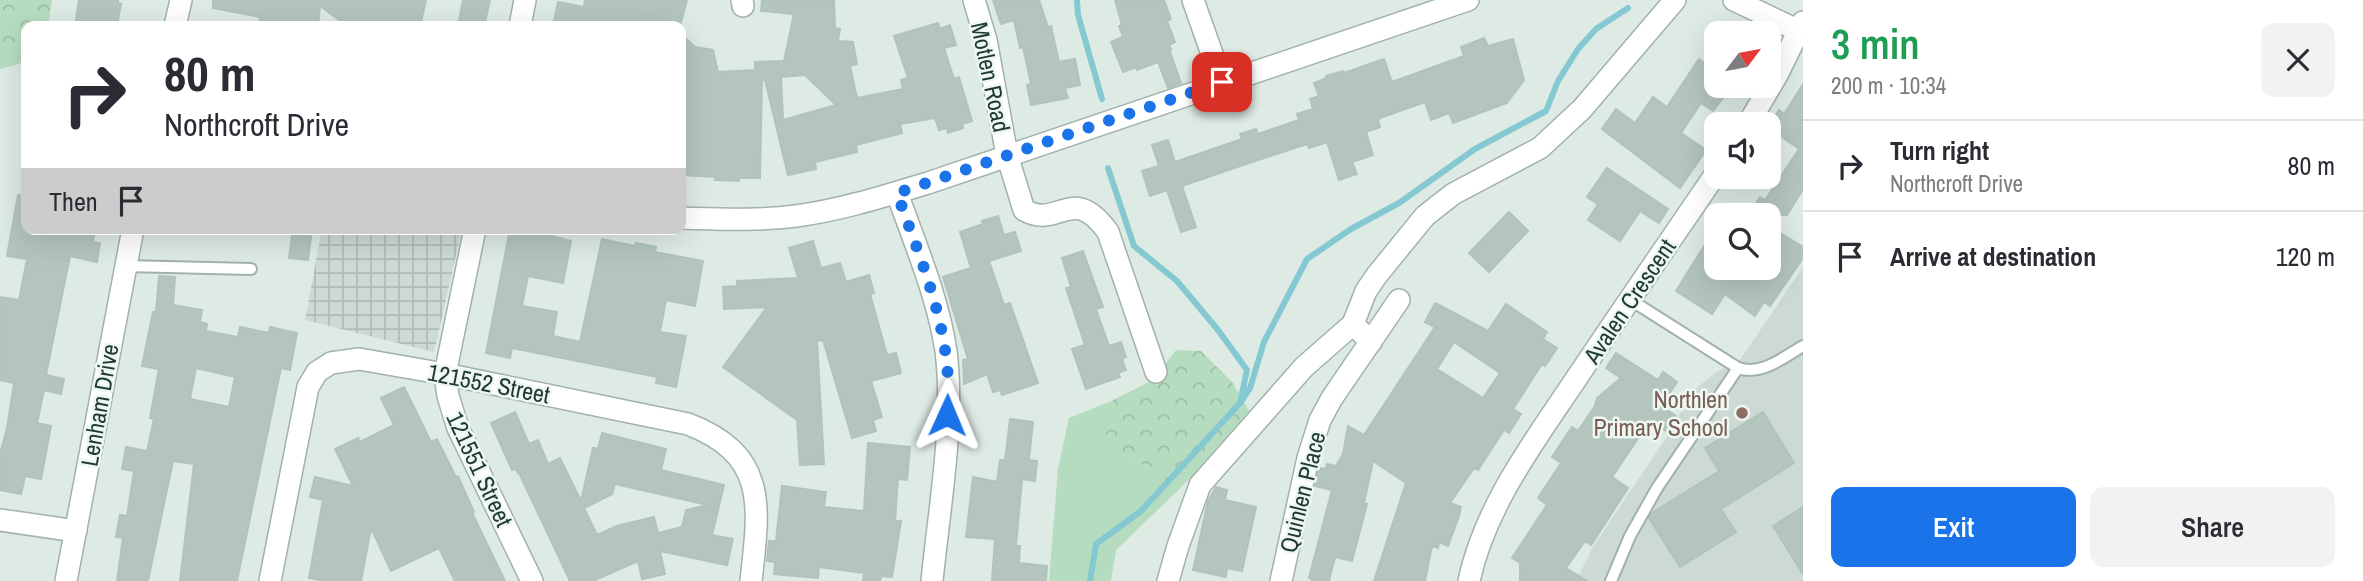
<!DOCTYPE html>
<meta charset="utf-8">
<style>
:root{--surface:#fff;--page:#f2f2f3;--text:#2b2b33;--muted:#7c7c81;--line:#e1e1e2;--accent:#1a73e8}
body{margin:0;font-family:"Archivo Narrow",sans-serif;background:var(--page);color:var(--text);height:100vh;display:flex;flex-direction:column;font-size:26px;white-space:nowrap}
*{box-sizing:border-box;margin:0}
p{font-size:23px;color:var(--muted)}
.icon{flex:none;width:38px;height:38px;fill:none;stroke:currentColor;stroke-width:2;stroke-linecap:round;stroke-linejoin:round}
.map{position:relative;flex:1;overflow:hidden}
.panel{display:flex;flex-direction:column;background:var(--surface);width:560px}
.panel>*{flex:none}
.banner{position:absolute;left:21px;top:21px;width:665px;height:214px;border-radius:14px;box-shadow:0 7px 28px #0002;background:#fff;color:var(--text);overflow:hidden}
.needle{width:46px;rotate:58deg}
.controls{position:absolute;left:1704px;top:21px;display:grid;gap:14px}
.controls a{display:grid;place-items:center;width:77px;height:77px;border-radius:14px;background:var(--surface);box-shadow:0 7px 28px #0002;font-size:35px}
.pin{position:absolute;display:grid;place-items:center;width:60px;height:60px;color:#fff;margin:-30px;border-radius:14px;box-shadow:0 4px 10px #0006}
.me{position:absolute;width:77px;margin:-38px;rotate:1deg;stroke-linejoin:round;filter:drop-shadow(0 0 5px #0008)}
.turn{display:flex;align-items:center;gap:24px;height:147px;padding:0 28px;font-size:32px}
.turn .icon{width:91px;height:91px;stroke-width:2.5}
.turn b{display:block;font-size:49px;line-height:60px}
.then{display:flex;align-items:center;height:66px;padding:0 28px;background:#0003;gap:14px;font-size:26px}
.round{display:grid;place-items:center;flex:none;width:74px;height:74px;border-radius:14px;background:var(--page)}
.head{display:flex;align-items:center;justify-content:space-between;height:119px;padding:0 28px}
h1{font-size:42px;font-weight:600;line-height:52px;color:#1e9e55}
.action{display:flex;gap:14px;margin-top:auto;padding:14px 28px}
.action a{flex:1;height:80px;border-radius:14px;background:var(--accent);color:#fff;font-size:28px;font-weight:600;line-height:80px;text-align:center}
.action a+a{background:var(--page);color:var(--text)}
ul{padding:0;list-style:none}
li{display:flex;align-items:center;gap:21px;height:91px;padding:0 28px;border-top:2px solid var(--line)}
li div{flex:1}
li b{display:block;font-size:26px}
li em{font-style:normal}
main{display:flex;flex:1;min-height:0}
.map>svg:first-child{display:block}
.built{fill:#ccdad3}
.industrial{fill:url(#industrial-grid)}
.grass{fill:#b6dcbf}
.forest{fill:url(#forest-crowns)}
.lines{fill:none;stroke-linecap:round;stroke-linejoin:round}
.stream{stroke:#84c8d2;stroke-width:6}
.building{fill:#b3c5bd;stroke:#b0c4bb;stroke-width:2;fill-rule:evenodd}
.service-casing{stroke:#a1b2ab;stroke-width:14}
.minor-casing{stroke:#a1b2ab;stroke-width:24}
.tertiary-casing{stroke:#a1b2ab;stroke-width:24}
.service{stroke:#fff;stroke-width:10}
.minor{stroke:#fff;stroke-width:21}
.tertiary{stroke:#fff;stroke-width:21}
.route{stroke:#1a73e8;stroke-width:12;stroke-dasharray:0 21.6}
.education-dot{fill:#8d6e63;stroke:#eef7f2;stroke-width:2.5}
.labels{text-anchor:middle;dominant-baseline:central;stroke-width:5;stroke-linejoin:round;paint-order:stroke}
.street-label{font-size:24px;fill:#1f3a32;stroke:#eef7f2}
.education-label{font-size:24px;fill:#785e54;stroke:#eef7f2;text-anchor:end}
</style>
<main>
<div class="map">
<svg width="1803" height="581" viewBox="0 0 1803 581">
<defs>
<pattern id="industrial-grid" width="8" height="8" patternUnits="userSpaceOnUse" patternTransform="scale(1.75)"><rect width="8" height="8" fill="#ccdad3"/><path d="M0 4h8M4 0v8" fill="none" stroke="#afbcb6"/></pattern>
<pattern id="forest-crowns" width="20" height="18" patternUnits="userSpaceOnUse" patternTransform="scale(1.75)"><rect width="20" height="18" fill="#b6dcbf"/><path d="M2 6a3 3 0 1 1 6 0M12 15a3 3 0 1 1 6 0" fill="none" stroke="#9cbea5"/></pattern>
</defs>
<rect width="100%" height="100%" fill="#deeae4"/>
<path class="built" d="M1803,267V581H1579L1580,573L1593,547L1668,435L1693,391L1715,373L1740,360Z"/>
<path class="industrial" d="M322,229H462L434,352L305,320Z"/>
<path class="grass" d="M1109,402L1105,411L1133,462L1157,467L1176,492L1116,550L1111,581H1049L1058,469L1069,418Z"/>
<g class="forest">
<path d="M0,0H52L48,26H26V62L0,69Z"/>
<path d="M1176,350L1201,351L1232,382L1249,411L1194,474L1176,492L1157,468L1133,462L1115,452L1105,432V410L1109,402L1153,380Z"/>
</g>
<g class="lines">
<g class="stream">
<path d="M1077,0L1078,15L1102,99"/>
<path d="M1240,403L1250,388L1264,342L1307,259L1351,229L1399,203L1475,149L1546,111L1558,81L1578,49L1596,29L1628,8"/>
<path d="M1090,581L1096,544L1141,511L1240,403L1247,370L1218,330L1177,281L1134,246L1108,168"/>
</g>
</g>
<g class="building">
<path d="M79,0H118V3L121,4L117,26H75Z"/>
<path d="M213,0H426L420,26H365L355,24L353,26H347L320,6L318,26H259L260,17L213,8Z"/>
<path d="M463,0H490L484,26H458Z"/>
<path d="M585,0H687L680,26H553L558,2L584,7Z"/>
<path d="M762,0H834L835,28L840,29L838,41L853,42L857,64L850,66L857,98L903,89L901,80L908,78L894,36L938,23L940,29L950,25L956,45L944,48L954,79L959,77L972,121L962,124L963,128L948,133L947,128L939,130L935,118L900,124L902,133L856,145L857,152L815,162L816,169L788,175L765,80H762L760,178H739V181L715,180L716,177L681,175V34L695,47L713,50L718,72L755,70V62L784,61L794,14L761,11ZM805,75L836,105L783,120L781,77Z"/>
<path d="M993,0H1039L1048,27L1051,26L1059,62L1075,59L1080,85L1065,88L1068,98L1031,105L1027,85L1031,84L1023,47L1020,48L1014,20L1001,24Z"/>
<path d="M1115,0H1164L1171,19L1167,21L1175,42L1169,45L1171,49H1169L1181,83L1168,88L1158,62L1137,70L1136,67L1123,72L1111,42L1123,37L1119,26L1122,25Z"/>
<path d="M1484,38L1488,46L1513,39L1524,80L1507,103L1453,123L1449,113L1431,120L1425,102L1380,118L1378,120L1380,127L1366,132L1373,155L1352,162L1357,174L1339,180L1327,142L1309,148L1307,144L1249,163L1182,186L1196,227L1181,232L1167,190L1150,196L1142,171L1159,166L1152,145L1168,140L1175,162L1242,139L1240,134L1256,129L1258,134L1299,120L1297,114L1313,109L1310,99L1319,96L1314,83L1327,78L1326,76L1343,71L1344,73L1384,59L1392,82L1464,56L1461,47Z"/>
<path d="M1699,59L1717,72L1715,93L1723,98L1713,111L1701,103L1681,133L1706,150L1680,188L1602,129L1616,109L1635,123L1653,97L1667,107Z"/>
<path d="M1803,84V189L1787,215H1748L1760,197L1765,200L1799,149L1769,128V124L1779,110L1784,114Z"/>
<path d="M1607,168L1668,209L1659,223L1640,211L1620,241L1588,220L1598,204L1587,197Z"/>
<path d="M18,195H26V229H95L93,242L100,243L97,262L70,256L46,375L64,379L61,394L44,390L37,423L51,426L41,479L25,476L21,494L0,490V454L7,428L14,383L0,380V297L19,300L27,259L7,256Z"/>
<path d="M1509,212L1528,231L1489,272L1469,253Z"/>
<path d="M998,216L1004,235L1015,232L1021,251L989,261L1004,305L1010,303L1038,383L1002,395L1000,390L993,392L987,374L964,384L963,360L968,359L943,277L971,268L960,232L983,224L982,221Z"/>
<path d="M1769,226L1803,247V258L1770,306L1764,302L1755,316L1725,294L1712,314L1676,291L1706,243L1717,251V268H1769Z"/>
<path d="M293,229H312L308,260L289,258Z"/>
<path d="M510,229H525L571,241L563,283L528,276L522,306L557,312L553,336L580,342L602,239L635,246L636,243L656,247L655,252L703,261L695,306L666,300L660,332L686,336L676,387L656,383L657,377L512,348L510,358L486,353Z"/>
<path d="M813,241L821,268L840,263L846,282L869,275L874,293L870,294L887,355L896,353L901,373L871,381L882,417L873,420L876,431L852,438L823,340L817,341L824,464L800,465L797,420L723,367L767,307L724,309L723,287L737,286V281L798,278L789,248Z"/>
<path d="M1083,251L1103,307L1096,309L1109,346L1121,342L1126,357L1122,359L1126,370L1118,373L1120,377L1086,389L1072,349L1085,345L1066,288L1071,287L1062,258Z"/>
<path d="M159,276L175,277L173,305L202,310L200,322L207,324L206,331L238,337L240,327L269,333L270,327L297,333L290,370L281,368L237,581H180L194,464L173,461L148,581H117L123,538L116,537L120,515L127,516L134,471L122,469L126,447L147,451L154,419L150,418L159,369L142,366L153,312H156ZM196,368L235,377L229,407L190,399Z"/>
<path d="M1435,303L1488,331L1506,304L1547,332L1543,339L1557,348L1545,366L1542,364L1513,409L1521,414L1509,433L1504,430L1478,470L1474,468L1450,503L1461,507L1459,516L1448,546L1439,542L1438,548L1432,546L1425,581H1374L1406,483L1373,461L1364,503L1367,504L1352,561L1335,557L1329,581H1312V579L1309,578L1332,490L1315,486L1319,468L1326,469L1327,464L1336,466L1343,454L1348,426L1364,435L1435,327L1425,322ZM1454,342L1500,373L1483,398L1437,369Z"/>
<path d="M1616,353L1658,380L1663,372L1677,382L1661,406L1676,416L1666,431L1650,421L1612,477L1628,488L1591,545L1585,541L1566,568L1587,581H1520V563L1512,558L1547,505L1538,498L1561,463L1552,457L1572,427L1578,431L1595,406L1597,398L1621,378L1606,368Z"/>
<path d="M404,387L431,442L437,439L456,477L458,476L474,512L472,513L505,581H455L439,548L391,571L371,528L361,581H325L309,578L323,500L310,497L315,477L353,486L335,449L358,438L360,442L394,425L381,398Z"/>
<path d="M515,412L529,444L538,440L548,464L560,458L581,501L593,448L598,449L602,433L666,449L661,470L724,485L712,535L733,539L727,565L660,551L665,574L642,579L638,561L593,581H570L520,475L515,469L512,470L491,423ZM615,484L708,505L686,510L682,527L658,533L654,517L617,526L597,535L584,508L612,494Z"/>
<path d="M1763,412L1794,463L1721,509L1736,532L1680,567L1649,518L1652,513L1719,471L1705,448Z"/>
<path d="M1010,419L1033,422L1029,460L1037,461L1035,481L1022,479L1016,546H1020L1019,563L1047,566L1046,581H994L992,580L995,539L966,537L973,477L997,482L1000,460H1005Z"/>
<path d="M868,443L910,447L907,480L898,479L895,521H901L892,577L881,576L880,581H863L864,573L819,567L818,578L774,574L775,562L767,561L769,541H776L782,486L826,492L824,507L864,511Z"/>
<path d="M1216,487L1227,490L1225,500L1256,507L1242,571L1227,568L1226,577L1193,570L1208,501Z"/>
<path d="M1803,507V574L1773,526Z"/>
</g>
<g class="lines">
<defs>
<g id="service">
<path d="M125,266L251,269"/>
<path d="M1629,299L1738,368C1762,376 1782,358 1803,346"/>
<path d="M1611,581L1630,536L1657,488L1738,368"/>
</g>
<g id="minor">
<path d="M742,0L743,6"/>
<path d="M974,0L986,40L1007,155L1024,210C1059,230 1072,182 1108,232L1156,372"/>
<path d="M1193,0L1222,82"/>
<path d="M1734,0L1799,31"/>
<path d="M520,26L525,0"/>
<path d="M1748,124L1777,75L1803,22"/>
<path d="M897,193C915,244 938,297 946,351C955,423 939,509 932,581"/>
<path d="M681,218C719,219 757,221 796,216C841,210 885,196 928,183L1468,0"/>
<path d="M475,229L445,374L448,396L458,428L532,581"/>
<path d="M1371,342L1353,324L1366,291L1377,275L1425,216L1453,194L1540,148L1582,109L1675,0"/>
<path d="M270,581L308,387L317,372L331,363L359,359L445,374L688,424C769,455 759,508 751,581"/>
<path d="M1168,581L1178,546L1200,485L1304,367L1353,324"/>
<path d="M1281,581L1308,458L1320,420L1332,398L1399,300"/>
<path d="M1469,581C1484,510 1530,447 1570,388C1618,316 1668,244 1717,172"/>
</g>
<g id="tertiary">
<path d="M175,26L181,0"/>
<path d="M0,520L76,531"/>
<path d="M66,581L133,229"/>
</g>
</defs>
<use href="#service" class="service-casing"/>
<use href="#minor" class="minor-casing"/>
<use href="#tertiary" class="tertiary-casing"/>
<use href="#service" class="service"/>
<use href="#minor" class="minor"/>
<use href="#tertiary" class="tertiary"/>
</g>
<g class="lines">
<path class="route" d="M947,415C948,394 949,371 945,350C937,296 915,244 897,193L1222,82"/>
</g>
<circle class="education-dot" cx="1742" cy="413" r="7"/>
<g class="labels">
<g class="street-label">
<text transform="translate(991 77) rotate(78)">Motlen Road</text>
<text transform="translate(1629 301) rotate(-56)">Avalen Crescent</text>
<text transform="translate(489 383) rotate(11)">121552 Street</text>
<text transform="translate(99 405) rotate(-80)">Lenham Drive</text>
<text transform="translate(480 469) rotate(65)">121551 Street</text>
<text transform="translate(1302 492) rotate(-76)">Quinlen Place</text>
</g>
<g class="education-label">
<text x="1728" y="399">Northlen<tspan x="1728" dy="28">Primary School</tspan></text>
</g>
</g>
</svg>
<div class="controls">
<a><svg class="needle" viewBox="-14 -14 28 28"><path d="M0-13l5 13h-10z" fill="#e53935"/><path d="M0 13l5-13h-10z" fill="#7c7c81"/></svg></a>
<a><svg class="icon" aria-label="sound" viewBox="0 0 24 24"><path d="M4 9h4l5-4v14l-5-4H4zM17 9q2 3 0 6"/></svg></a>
<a><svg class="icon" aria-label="search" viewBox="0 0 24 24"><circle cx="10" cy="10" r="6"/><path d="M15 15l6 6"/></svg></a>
</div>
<div class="pin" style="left:1222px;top:82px;background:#d93025"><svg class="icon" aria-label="arrive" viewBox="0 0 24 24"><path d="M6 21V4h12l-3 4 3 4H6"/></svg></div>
<svg class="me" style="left:947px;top:415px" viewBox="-20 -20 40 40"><path d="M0-17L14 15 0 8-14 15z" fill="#1a73e8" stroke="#fff" stroke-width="4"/></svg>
<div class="banner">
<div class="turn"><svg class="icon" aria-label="right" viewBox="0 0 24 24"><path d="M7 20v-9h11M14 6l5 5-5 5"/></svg><div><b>80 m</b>Northcroft Drive</div></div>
<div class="then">Then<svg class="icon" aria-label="arrive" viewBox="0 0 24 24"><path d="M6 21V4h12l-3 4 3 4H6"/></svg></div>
</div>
</div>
<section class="panel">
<div class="head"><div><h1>3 min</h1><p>200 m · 10:34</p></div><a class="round"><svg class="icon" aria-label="close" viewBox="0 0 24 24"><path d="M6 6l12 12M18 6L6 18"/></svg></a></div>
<ul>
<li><svg class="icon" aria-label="right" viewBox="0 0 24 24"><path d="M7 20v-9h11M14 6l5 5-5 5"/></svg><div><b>Turn right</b><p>Northcroft Drive</p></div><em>80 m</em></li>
<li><svg class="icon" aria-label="arrive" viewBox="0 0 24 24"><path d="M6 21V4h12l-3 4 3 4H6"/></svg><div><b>Arrive at destination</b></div><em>120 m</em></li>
</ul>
<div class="action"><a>Exit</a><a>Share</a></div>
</section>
</main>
